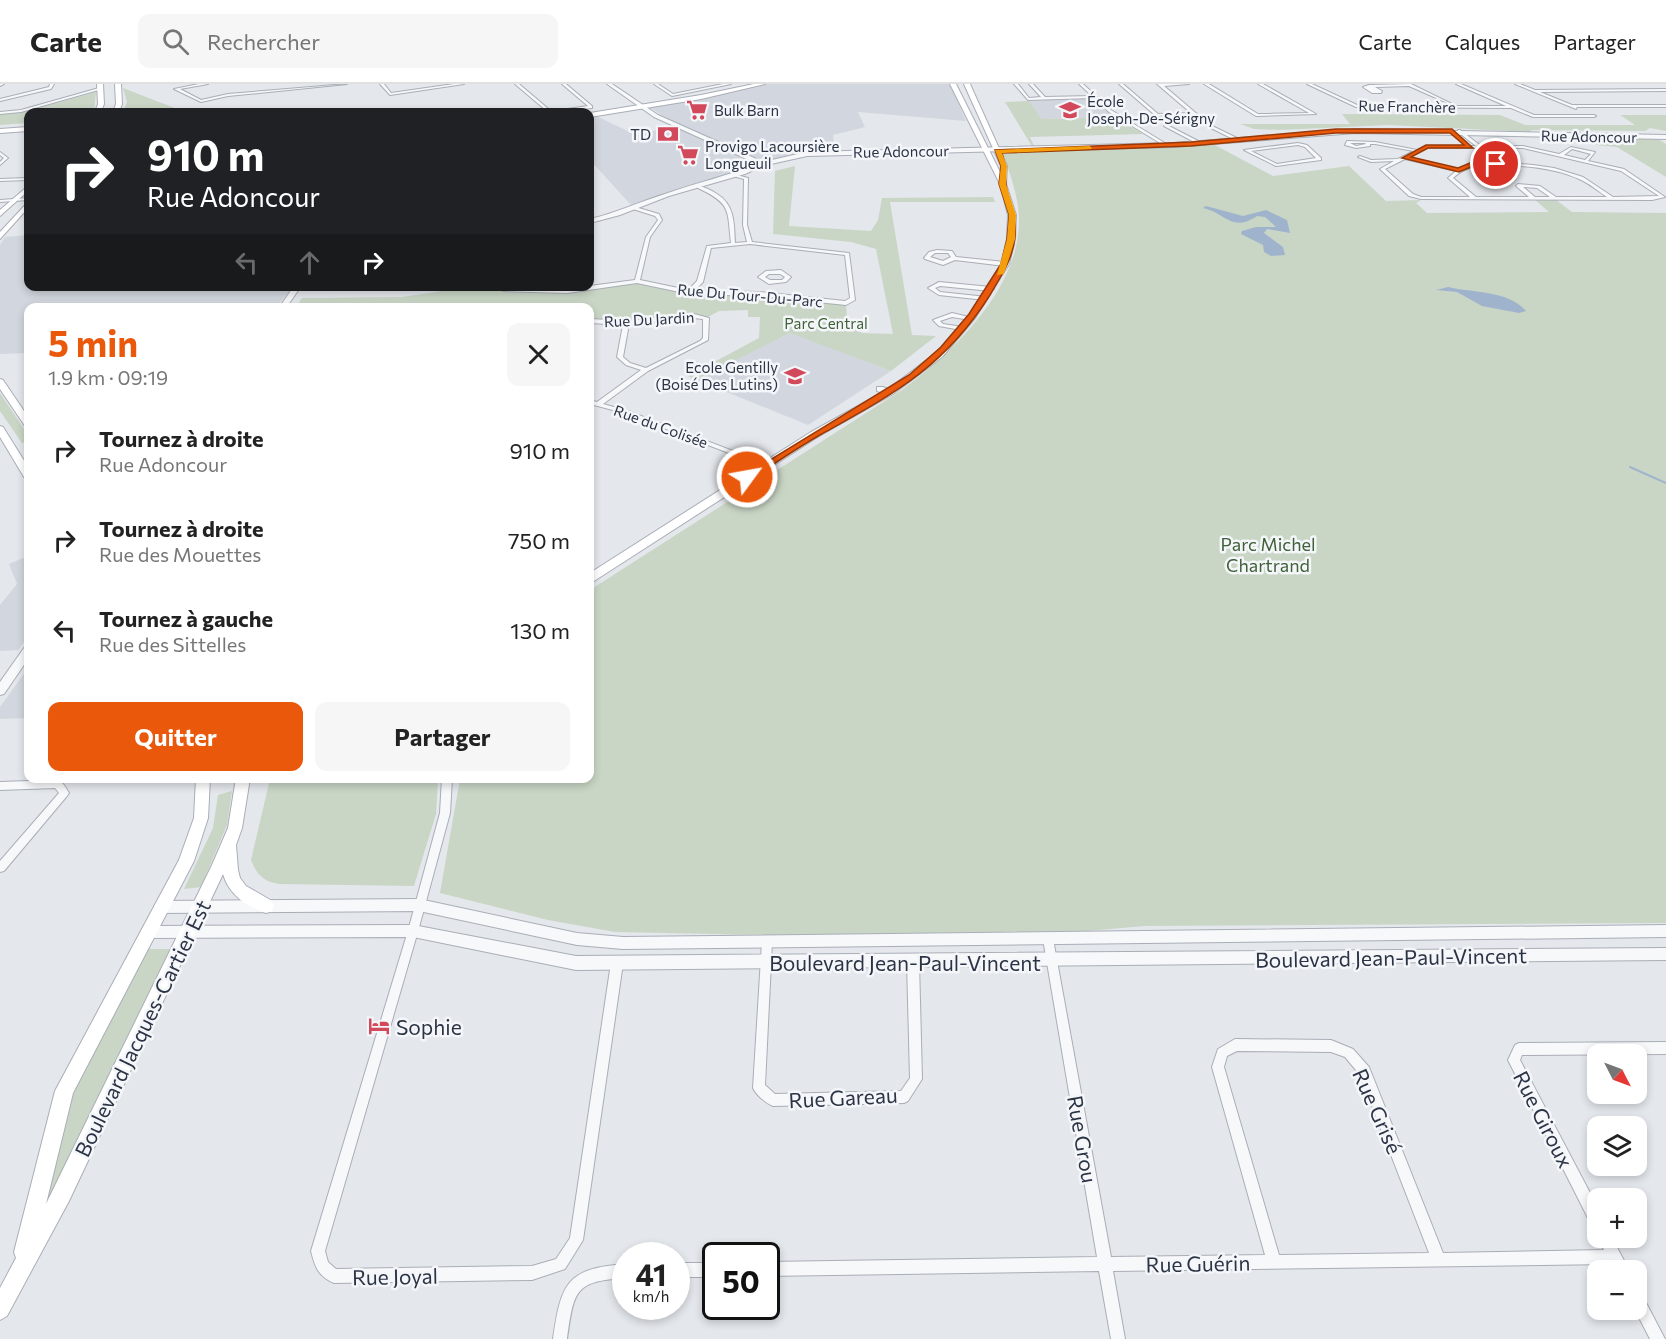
<!DOCTYPE html>
<html lang="fr">
<meta charset="utf-8">
<style>
:root{--surface:#fff;--page:#f6f6f6;--text:#222;--muted:#767676;--line:#e0e0e0;--accent:#ea580c}
body{margin:0;font-family:Commissioner,sans-serif;background:var(--page);color:var(--text);height:100vh;display:flex;flex-direction:column;font-size:22px;white-space:nowrap}
*{box-sizing:border-box;margin:0}
p{font-size:20px;color:var(--muted)}
.icon{flex:none;width:33px;height:33px;fill:none;stroke:currentColor;stroke-width:2;stroke-linecap:round;stroke-linejoin:round}
.map{position:relative;flex:1;overflow:hidden}
.details{position:absolute;left:24px;top:219px;width:570px;height:480px;display:flex;flex-direction:column;background:var(--surface);border-radius:12px;box-shadow:0 3px 9px #0003}
.details>*{flex:none}
.guide{position:absolute;left:24px;top:24px;width:570px;height:183px;border-radius:12px;box-shadow:0 3px 9px #0003;background:#202124;color:#fff;overflow:hidden}
.needle{width:39px;rotate:132deg}
.tools{position:absolute;left:1587px;top:960px;display:grid;gap:12px}
.tools a{display:grid;place-items:center;width:60px;height:60px;border-radius:12px;background:var(--surface);box-shadow:0 3px 9px #0003;font-size:30px}
.speed{position:absolute;left:612px;top:1158px;display:flex;gap:12px;font-size:30px;font-weight:700;text-align:center}
.speed>*{display:grid;place-content:center;width:78px;height:78px;border-radius:50%;background:var(--surface);box-shadow:0 3px 9px #0003;line-height:1}
.speed small{font-size:15px;font-weight:400}
.speed .limit{border:3px solid #111;border-radius:9px;background:#fff;color:#111}
.pin{position:absolute;display:grid;place-items:center;width:51px;height:51px;color:#fff;margin:-26px;border:3px solid #fff;border-radius:50%;box-shadow:0 2px 6px #0007}
.me{position:absolute;width:66px;margin:-33px;rotate:58deg;stroke-linejoin:round;filter:drop-shadow(0 0 4px #0008)}
.turn{display:flex;align-items:center;gap:21px;height:126px;padding:0 24px;font-size:27px}
.turn .icon{width:78px;height:78px;stroke-width:2.5}
.turn b{display:block;font-size:42px;line-height:51px}
.lanes{display:flex;align-items:center;height:57px;padding:0 24px;background:#0003;justify-content:center;gap:30px;direction:ltr}
.lanes .off{opacity:.35}
.round{display:grid;place-items:center;flex:none;width:63px;height:63px;border-radius:12px;background:var(--page)}
.headline{display:flex;align-items:center;justify-content:space-between;height:102px;padding:0 24px}
h1{font-size:36px;font-weight:700;line-height:45px;color:var(--accent)}
.cta{display:flex;gap:12px;margin-top:auto;padding:12px 24px}
.cta a{flex:1;height:69px;border-radius:12px;background:var(--accent);color:#fff;font-size:24px;font-weight:700;line-height:69px;text-align:center}
.cta a+a{background:var(--page);color:var(--text)}
ul{padding:0;list-style:none}
li{display:flex;align-items:center;gap:18px;height:90px;padding:0 24px}
li div{flex:1}
li b{display:block;font-size:22px}
li em{font-style:normal}
header{display:flex;align-items:center;gap:36px;box-sizing:border-box;height:84px;padding:0 30px;background:var(--surface);border-bottom:2px solid var(--line)}
header strong{font-size:28px}
nav{display:flex;gap:33px;margin-inline-start:auto;font-size:21px}
.search{width:420px;height:54px;background:var(--page);display:flex;align-items:center;gap:15px;box-sizing:border-box;padding:0 21px;border-radius:12px;color:var(--muted);font-size:22px}
.map>svg:first-child{display:block}
.built{fill:#d2d6de}
.green{fill:#c9d6c5}
.water{fill:#9fb4cc}
.lines{fill:none;stroke-linecap:round;stroke-linejoin:round}
.stream{stroke:#9fb4cc;stroke-width:2}
.minor-casing{stroke:#a9aeb7;stroke-width:2}
.tertiary-casing{stroke:#a9aeb7;stroke-width:2}
.secondary-casing{stroke:#a9aeb7;stroke-width:2}
.minor{fill:#f7f8fa;fill-rule:evenodd}
.tertiary{fill:#f7f8fa;fill-rule:evenodd}
.secondary{fill:#fff;fill-rule:evenodd}
.route{fill:#ea580c;stroke:#983908;stroke-width:1.5}
.slow{fill:#f59e0b}
.labels{text-anchor:middle;dominant-baseline:central;stroke-width:5;stroke-linejoin:round;paint-order:stroke}
.far-poi-label{font-size:15px;fill:#2b3445;stroke:#f4f6f9;text-anchor:start}
.far-street-label{font-size:15px;fill:#2b3445;stroke:#f4f6f9}
.far-park-label{font-size:15px;fill:#3f6138;stroke:#f4f6f9}
.park-label{font-size:18px;fill:#3f6138;stroke:#f4f6f9}
.near-street-label{font-size:21px;fill:#2b3445;stroke:#f4f6f9}
.near-poi-label{font-size:21px;fill:#2b3445;stroke:#f4f6f9;text-anchor:start}
</style>
<header>
<strong>Carte</strong>
<div class="search"><svg class="icon" aria-label="search" viewBox="0 0 24 24"><circle cx="10" cy="10" r="6"/><path d="M15 15l6 6"/></svg>Rechercher</div>
<nav><a>Carte</a><a>Calques</a><a>Partager</a></nav>
</header>
<div class="map">
<svg width="1666" height="1255" viewBox="0 0 1666 1255">
<rect width="100%" height="100%" fill="#e4e7ec"/>
<g class="built">
<path d="M766,0H950L966,37L858,28L865,43L833,51L834,66L790,71L765,77L632,122L590,76V32L594,31L636,51L678,41L649,23Z"/>
<path d="M1090,14L1114,33L1042,35L1029,17Z"/>
<path d="M28,151V202L293,203L276,223L28,224V269L0,270V161L5,153Z"/>
<path d="M790,249L818,259L891,287L808,341L697,296Z"/>
<path d="M28,472V552L18,566L0,567V521L17,500L9,480Z"/>
<path d="M28,584V634L0,635V623Z"/>
</g>
<g class="green">
<path d="M123,4L185,28H123L127,18Z"/>
<path d="M96,8L94,28H28V39L0,41V30L24,28Z"/>
<path d="M1029,17L1042,35L1114,33L1143,50L1030,53L1035,64H1033L1005,18Z"/>
<path d="M1342,30L1500,31L1525,41H1635L1620,31H1666V47L1650,44L1645,47L1532,46L1530,48L1388,41L1280,46L1254,45L1240,40H1350Z"/>
<path d="M1583,55H1658L1666,60V93L1617,63L1596,61Z"/>
<path d="M1213,60L1273,92L1349,82L1386,117L1421,116L1416,119L1427,129L1549,128L1535,116H1556L1572,128L1666,129V839L1145,842L1086,847L766,851L615,848L548,836L440,809L460,695L590,694V506L902,306C954,267 1021,204 1019,133C1018,112 1010,89 1003,70L1028,67Z"/>
<path d="M795,82L789,142L871,147L878,136L882,114L993,113L995,118H890L912,251L936,252L891,287L790,249L697,296L688,292L759,254L760,233H748V226L719,227L706,234L605,239L590,237V224H295L302,214L402,213L449,206L451,202L463,203L462,206L567,207L637,197L689,208L759,210L846,219L847,240L862,249L893,250L876,165L851,158L773,150L775,87Z"/>
<path d="M0,309L28,351V357L22,359L0,327Z"/>
<path d="M270,695H438L436,730L414,802L279,800C263,797 257,791 251,776Z"/>
<path d="M232,707L227,741L201,803L184,805L213,744L218,711Z"/>
<path d="M147,865H170L54,1116H46L68,1020Z"/>
</g>
<g class="water">
<path d="M1206,122L1243,132L1266,126L1287,136L1290,149L1267,145L1264,149L1283,163L1285,171L1271,172L1264,168L1263,161L1241,150L1242,147L1256,143H1276L1265,133L1257,132C1232,149 1226,129 1203,124Z"/>
<path d="M1448,203C1473,209 1508,206 1526,227L1519,229L1482,222L1457,208L1436,206Z"/>
</g>
<g class="lines">
<path class="stream" d="M1630,383L1666,399"/>
<defs>
<g id="minor">
<path d="M0,0H4L0,2Z"/>
<path d="M50,0H54L51,5L0,17V15L49,3Z"/>
<path d="M199,0H208L180,5L201,16L228,10L347,0L228,12L201,18L174,5Z"/>
<path d="M380,0H384L391,9L454,0H464L390,11Z"/>
<path d="M515,0H519L552,28H548Z"/>
<path d="M562,0H566L592,22V24L552,28L554,27L588,22Z"/>
<path d="M654,0H658L673,10L723,0H731L672,12Z"/>
<path d="M1014,0H1018L1029,14L1041,13L1029,0H1033L1045,13L1092,12L1079,0H1083L1111,26L1168,61L1165,62L1109,28L1094,14L1028,16Z"/>
<path d="M1119,0H1123L1158,30L1191,29L1157,0H1189L1164,2L1197,30L1156,32Z"/>
<path d="M1204,0H1209L1258,30L1309,29L1258,0H1263L1316,30L1256,32Z"/>
<path d="M1307,0H1312L1357,21H1452L1409,2L1375,3L1382,7L1381,9H1372L1363,3L1369,1L1411,0L1456,22H1506L1456,0H1461L1534,31H1594L1596,32L1594,33H1533L1511,24L1356,23Z"/>
<path d="M1515,0H1520L1535,6L1666,5V7L1540,8L1572,21H1666V23H1577L1576,25Z"/>
<path d="M99,4L102,5L21,28L0,30V28L21,26Z"/>
<path d="M1165,40L1200,58L1201,59L1198,60L1164,42Z"/>
<path d="M1208,40L1237,54L1238,55L1235,56L1207,42Z"/>
<path d="M1458,46H1460L1481,62H1523L1559,70L1571,63L1595,68L1588,77L1624,85L1665,113L1652,116L1421,115L1409,112L1380,85L1394,77L1371,78L1358,73L1360,72L1371,76L1398,75L1414,67L1375,60H1370V62L1356,64L1345,61L1347,57L1375,58L1417,66L1426,62H1476L1458,48ZM1350,59H1365L1366,60L1356,62ZM1427,64H1523L1621,87L1659,112L1613,113L1583,93L1554,84L1533,81L1491,78L1473,80L1459,85L1408,73ZM1572,65L1591,70L1585,76L1564,71ZM1405,75L1456,87L1448,94L1470,113H1421L1413,110L1385,85ZM1491,81C1520,81 1553,83 1579,95C1589,99 1598,107 1607,113H1556L1540,102L1518,100L1516,102L1529,113H1476L1453,94C1465,83 1476,82 1491,81ZM1523,103L1537,104L1550,113H1535Z"/>
<path d="M1298,59L1307,61L1321,74V76L1276,82L1244,66ZM1298,61L1305,63L1316,74L1277,80L1251,67Z"/>
<path d="M0,68L8,74L0,81V78L4,74L0,71Z"/>
<path d="M733,90L748,94L747,141L752,158L849,169L855,216L846,221L759,212L689,210L637,199L567,209L503,207L496,202L567,205L635,196L646,153L658,136L655,132L633,125V123H635L659,130L662,136L650,153L640,196L688,206L697,197L707,162L731,159C727,126 732,120 698,104V102C705,103 711,106 717,110C735,121 734,140 735,159L747,158L743,141L744,95L733,92ZM750,160L845,171L850,214L845,217L759,208L694,207L703,198L711,164Z"/>
<path d="M28,94V96L0,97V95Z"/>
<path d="M28,114V116L0,118V116Z"/>
<path d="M937,166L952,167L956,173L1005,178L1008,180L1005,182L955,176L943,181L925,175L924,174L929,168ZM935,169H948L951,173L943,177L930,173Z"/>
<path d="M781,186L791,193L786,198L769,200L758,193L766,187ZM769,190H780L785,193L782,196H770L765,193Z"/>
<path d="M939,198L991,203L994,205L991,207L940,202L935,204L940,208L987,213L988,214L985,216L939,211L928,204Z"/>
<path d="M952,229L973,234L970,236L952,233L940,237L943,240L963,243L964,244L961,246L939,242L933,236Z"/>
<path d="M694,230L709,234L708,256L648,287L603,320L628,327L767,380V382H763L624,329L590,320V316L597,318L641,286L626,281L617,273L623,241L590,239V235L626,237ZM694,234L703,235V254L700,257L646,284L630,279L623,273L629,240Z"/>
<path d="M442,694H452L450,729L418,847L325,1167L328,1178L336,1185L532,1182L556,1175L570,1154L611,879L613,876L617,874L621,876L623,879L583,1156L565,1185L532,1196L334,1199C318,1192 315,1183 311,1167L408,847L440,729Z"/>
<path d="M58,696C63,698 66,704 69,709L67,712L4,787L0,788V777L59,709L55,704L0,706V698Z"/>
<path d="M1048,850L1052,852L1053,855L1111,1173L1265,1171L1212,983L1218,965L1235,955L1331,956L1353,965L1369,983L1443,1169L1604,1166L1598,1154H1612L1629,1186H1615L1611,1180L1113,1187L1125,1255H1111L1099,1187L766,1192V1178L1097,1173L1043,855L1044,852ZM1237,967L1331,968L1345,973L1360,991L1429,1169L1279,1171L1224,983L1227,972Z"/>
<path d="M767,853L771,855L772,858L765,1001L775,1010L901,1007L910,994L907,878L909,875L913,873L917,875L919,878L922,995L908,1017L904,1019L773,1022C766,1019 756,1011 753,1004L762,858L763,855Z"/>
<path d="M1666,958V970L1522,971L1520,976L1598,1124V1145L1593,1144L1508,976L1515,961L1519,959Z"/>
<rect x="676" y="1179" width="40" height="14"/>
<path d="M626,1180V1194C574,1197 574,1207 567,1255H553C561,1200 566,1184 626,1180Z"/>
<path d="M1636,1207L1641,1209L1665,1255H1650L1635,1226H1636Z"/>
</g>
<g id="tertiary">
<path d="M607,0H612L658,31L763,78L807,68L1174,59L1356,45L1666,51V55L1356,49L1174,63L807,72L762,82L745,90L669,112L620,131L590,139V135C616,129 639,118 665,110C696,99 727,92 758,80L654,33Z"/>
<path d="M294,202H301L286,224H279Z"/>
<path d="M877,303H883L894,308L890,311L877,307Z"/>
<path d="M28,563V575L4,610L0,611V598L24,564Z"/>
<path d="M419,815L577,849L623,853L1666,841V853L623,865L577,861L419,827L161,829L156,827L154,823L156,819L161,817Z"/>
<path d="M413,841L576,872L1666,864V876L576,886L413,853L148,854L143,852L141,848L143,844L148,842Z"/>
</g>
<g id="secondary">
<path d="M97,0H103L104,20L101,28H95L98,20Z"/>
<path d="M115,0H121L122,20L119,28H113L116,20Z"/>
<path d="M754,0H765L701,15L590,33V29L701,11Z"/>
<path d="M950,0H956L1000,88L1001,82L964,0H970L1007,82L1006,100L1016,131L1015,155L1009,180L975,234L942,273L893,310L819,352L594,497L590,498V489L811,348L887,306L936,269L969,231L1001,180L1007,155L1008,131L1000,100Z"/>
<path d="M253,26H332L335,28H250Z"/>
<path d="M28,43V47L0,49V45Z"/>
<path d="M28,102V107L0,132V126Z"/>
<path d="M28,118V124L0,155V148Z"/>
<path d="M0,295L3,296L28,333V343L25,342L0,305Z"/>
<path d="M0,342L3,343L28,383V394L24,393L0,353Z"/>
<path d="M196,694H210L208,734L194,777L73,1009L46,1120L212,781L228,744L236,694H250L242,744L236,761L238,786L240,794L246,802L272,817L274,822L272,827L266,829C246,822 229,811 223,790L69,1117L7,1232L0,1236V1204L16,1174L14,1168L55,1007L179,776L194,734Z"/>
</g>
</defs>
<use href="#minor" class="minor-casing"/>
<use href="#tertiary" class="tertiary-casing"/>
<use href="#secondary" class="secondary-casing"/>
<use href="#minor" class="minor"/>
<use href="#tertiary" class="tertiary"/>
<use href="#secondary" class="secondary"/>
</g>
<path class="route" d="M1336,45H1452L1473,64H1428L1411,73L1458,84L1470,79L1499,80L1471,83L1459,88L1402,74L1426,61H1464L1450,49H1336L1191,62L1002,69C1007,83 1004,86 1006,100C1008,120 1017,129 1015,153C1013,175 1001,192 990,211C944,284 893,310 820,351C797,364 774,380 751,395L742,393L909,291L941,263L969,230L1001,180L1007,155L1009,131L999,100L1001,82L995,66L1191,58Z"/>
<path class="slow" d="M1090,62L1092,65L1002,69L1007,82L1006,100L1016,131L1015,155L1004,190L997,191L1007,155L1009,131L999,100L1001,82L995,66Z"/>
<defs>
<symbol id="supermarket-bare" viewBox="-9 -9 18 18"><path d="M-6-5.5h2.5l.6 2H6L4.5 2H-2.5L-4.4-4H-6ZM-1.5 3.2a1.3 1.3 0 1 0 .1 0ZM3 3.2a1.3 1.3 0 1 0 .1 0Z" fill="#d1495b" stroke="#f4f6f9" stroke-width="2.5" paint-order="stroke"/></symbol>
<symbol id="school-bare" viewBox="-9 -9 18 18"><path d="M0-5L7-2L0 1L-7-2ZM-4 1L0 2.5L4 1V4Q0 6-4 4Z" fill="#d1495b" stroke="#f4f6f9" stroke-width="2.5" paint-order="stroke"/></symbol>
<symbol id="bank-bare" viewBox="-9 -9 18 18"><path d="M-6-4H6V4H-6ZM0-2.3a2.3 2.3 0 1 0 0 4.6a2.3 2.3 0 1 0 0-4.6Z" fill="#d1495b" stroke="#f4f6f9" stroke-width="2.5" paint-order="stroke"/></symbol>
<symbol id="hotel-bare" viewBox="-9 -9 18 18"><path d="M-6-4.5h1.5V1H6V5H4.5V3h-9V5H-6ZM-4 0a1.8 1.8 0 1 1 3.6 0ZM.5 0V-2.5h3Q6-2.5 6 0Z" fill="#d1495b" stroke="#f4f6f9" stroke-width="2.5" paint-order="stroke"/></symbol>
</defs>
<g fill-rule="evenodd">
<use href="#supermarket-bare" x="682" y="11" width="30" height="30"/>
<use href="#school-bare" x="1055" y="11" width="30" height="30"/>
<use href="#bank-bare" x="653" y="35" width="30" height="30"/>
<use href="#supermarket-bare" x="673" y="56" width="30" height="30"/>
<use href="#school-bare" x="780" y="277" width="30" height="30"/>
<use href="#hotel-bare" x="364" y="927" width="30" height="30"/>
</g>
<g class="labels">
<g class="far-poi-label">
<text x="1087" y="17">École<tspan x="1087" dy="17">Joseph-De-Sérigny</tspan></text>
<text x="714" y="26">Bulk Barn</text>
<text x="651" y="50" text-anchor="end">TD</text>
<text x="705" y="62">Provigo Lacoursière<tspan x="705" dy="17">Longueuil</tspan></text>
<text x="778" y="283" text-anchor="end">Ecole Gentilly<tspan x="778" dy="17">(Boisé Des Lutins)</tspan></text>
</g>
<g class="far-street-label">
<text transform="translate(1407 22) rotate(1)">Rue Franchère</text>
<text transform="translate(1589 52) rotate(1)">Rue Adoncour</text>
<text transform="translate(901 67) rotate(-1)">Rue Adoncour</text>
<text transform="translate(750 211) rotate(5)">Rue Du Tour-Du-Parc</text>
<text transform="translate(649 235) rotate(-3)">Rue Du Jardin</text>
<text transform="translate(661 342) rotate(20)">Rue du Colisée</text>
</g>
<g class="far-park-label">
<text x="826" y="239">Parc Central</text>
</g>
<g class="park-label">
<text x="1268" y="460">Parc Michel<tspan x="1268" dy="21">Chartrand</tspan></text>
</g>
<g class="near-street-label">
<text transform="translate(1391 873) rotate(-1)">Boulevard Jean-Paul-Vincent</text>
<text x="905" y="878">Boulevard Jean-Paul-Vincent</text>
<text transform="translate(142 944) rotate(-64)">Boulevard Jacques-Cartier Est</text>
<text transform="translate(843 1013) rotate(-3)">Rue Gareau</text>
<text transform="translate(1378 1027) rotate(66)">Rue Grisé</text>
<text transform="translate(1544 1035) rotate(63)">Rue Giroux</text>
<text transform="translate(1083 1055) rotate(80)">Rue Grou</text>
<text transform="translate(1198 1179) rotate(-1)">Rue Guérin</text>
<text transform="translate(395 1192) rotate(-1)">Rue Joyal</text>
</g>
<g class="near-poi-label">
<text x="396" y="942">Sophie</text>
</g>
</g>
</svg>
<div class="tools">
<a><svg class="needle" viewBox="-14 -14 28 28"><path d="M0-13l5 13h-10z" fill="#e53935"/><path d="M0 13l5-13h-10z" fill="#767676"/></svg></a>
<a><svg class="icon" aria-label="layers" viewBox="0 0 24 24"><path d="M12 4l9 5-9 5-9-5zM3 14l9 5 9-5"/></svg></a>
<a>+</a>
<a>−</a>
</div>
<div class="speed"><div>41<small>km/h</small></div><div class="limit">50</div></div>
<div class="pin" style="left:1496px;top:80px;background:#d93025"><svg class="icon" aria-label="arrive" viewBox="0 0 24 24"><path d="M6 21V4h12l-3 4 3 4H6"/></svg></div>
<svg class="me" style="left:747px;top:393px" viewBox="-20 -20 40 40"><circle r="17" fill="#ea580c" stroke="#fff" stroke-width="3"/><path d="M0-11L8 9 0 5-8 9z" fill="#fff"/></svg>
<div class="guide">
<div class="turn"><svg class="icon" aria-label="right" viewBox="0 0 24 24"><path d="M7 20v-9h11M14 6l5 5-5 5"/></svg><div><b>910 m</b>Rue Adoncour</div></div>
<div class="lanes"><svg class="icon off" aria-label="left" viewBox="0 0 24 24"><path d="M17 20v-9H6M10 6l-5 5 5 5"/></svg><svg class="icon off" aria-label="ahead" viewBox="0 0 24 24"><path d="M12 20V5M6 11l6-6 6 6"/></svg><svg class="icon" aria-label="right" viewBox="0 0 24 24"><path d="M7 20v-9h11M14 6l5 5-5 5"/></svg></div>
</div>
<section class="details">
<div class="headline"><div><h1>5 min</h1><p>1.9 km · 09:19</p></div><a class="round"><svg class="icon" aria-label="close" viewBox="0 0 24 24"><path d="M6 6l12 12M18 6L6 18"/></svg></a></div>
<ul>
<li><svg class="icon" aria-label="right" viewBox="0 0 24 24"><path d="M7 20v-9h11M14 6l5 5-5 5"/></svg><div><b>Tournez à droite</b><p>Rue Adoncour</p></div><em>910 m</em></li>
<li><svg class="icon" aria-label="right" viewBox="0 0 24 24"><path d="M7 20v-9h11M14 6l5 5-5 5"/></svg><div><b>Tournez à droite</b><p>Rue des Mouettes</p></div><em>750 m</em></li>
<li><svg class="icon" aria-label="left" viewBox="0 0 24 24"><path d="M17 20v-9H6M10 6l-5 5 5 5"/></svg><div><b>Tournez à gauche</b><p>Rue des Sittelles</p></div><em>130 m</em></li>
</ul>
<div class="cta"><a>Quitter</a><a>Partager</a></div>
</section>
</div>
